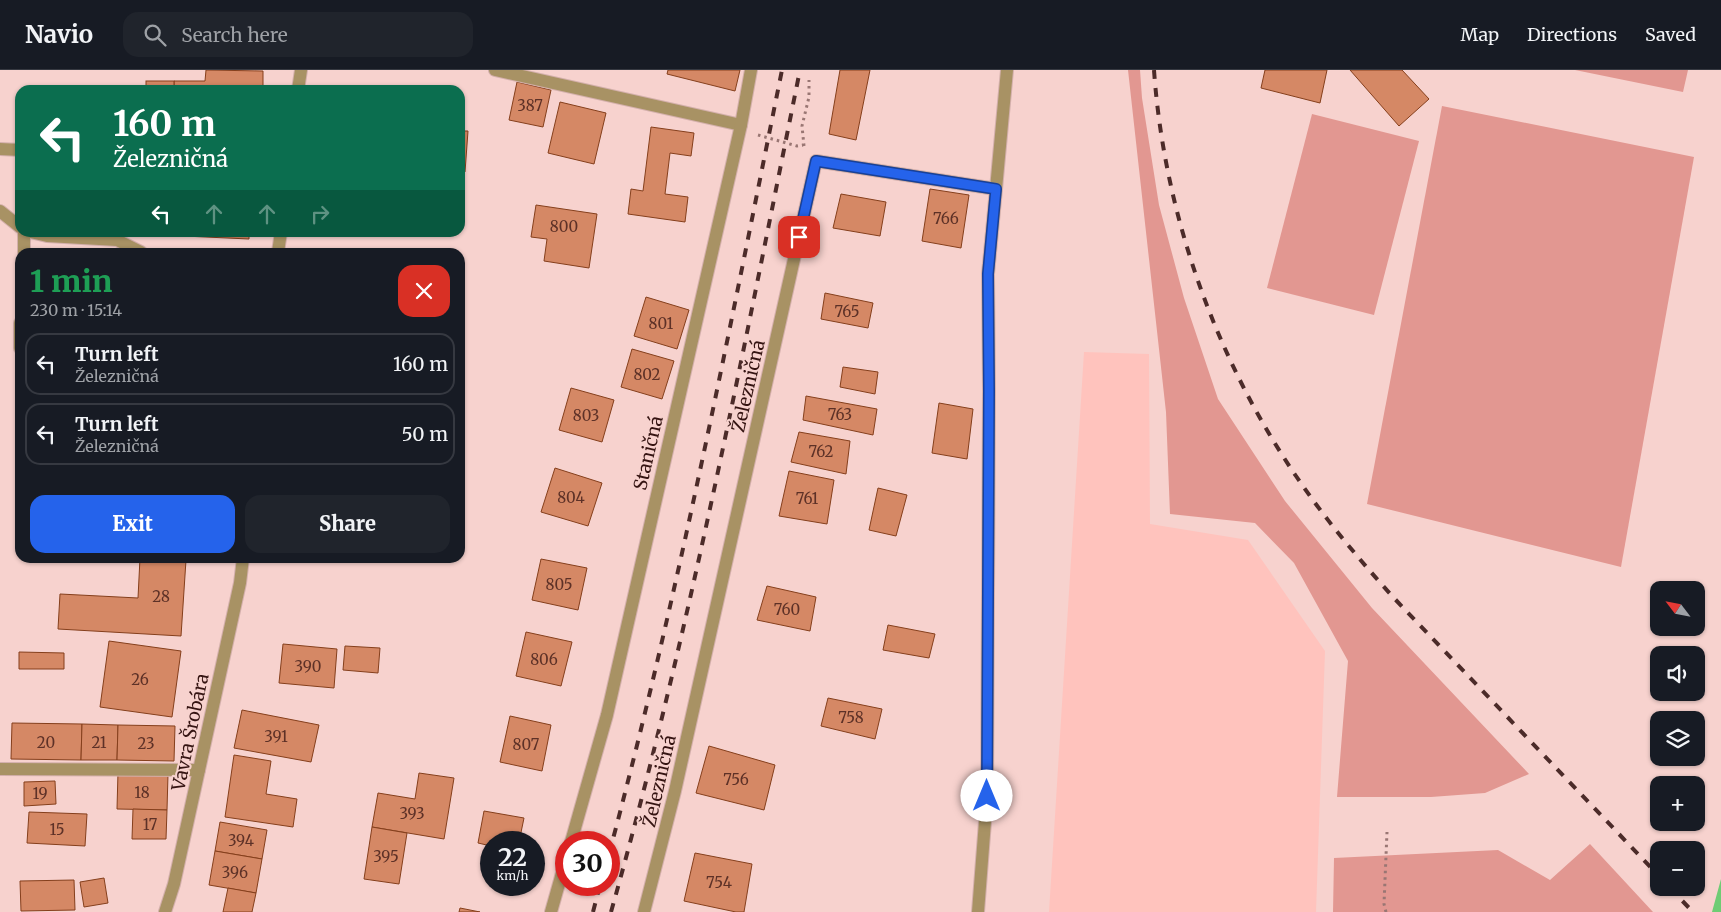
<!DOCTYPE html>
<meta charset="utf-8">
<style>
:root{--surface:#171b24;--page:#20242c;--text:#f1f3f6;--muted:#9ea1a6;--line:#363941;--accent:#2563eb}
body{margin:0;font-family:Merriweather,serif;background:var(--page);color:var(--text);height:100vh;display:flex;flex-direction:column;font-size:19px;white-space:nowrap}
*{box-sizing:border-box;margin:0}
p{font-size:16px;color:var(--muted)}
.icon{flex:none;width:28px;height:28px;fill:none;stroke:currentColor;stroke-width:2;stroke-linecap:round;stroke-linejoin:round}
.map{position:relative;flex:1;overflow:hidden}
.drawer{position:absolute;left:15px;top:178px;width:450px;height:315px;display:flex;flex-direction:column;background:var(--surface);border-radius:15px;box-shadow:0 1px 4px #0004}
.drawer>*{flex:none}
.guide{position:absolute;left:15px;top:15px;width:450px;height:152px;border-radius:15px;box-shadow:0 1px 4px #0004;background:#0b6e4f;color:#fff;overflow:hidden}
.needle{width:32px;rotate:302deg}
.buttons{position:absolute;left:1650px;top:511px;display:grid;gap:10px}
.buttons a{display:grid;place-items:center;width:55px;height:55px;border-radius:10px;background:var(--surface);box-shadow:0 1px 4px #0004;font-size:25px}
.speed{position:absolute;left:480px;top:761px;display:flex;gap:10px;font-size:25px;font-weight:700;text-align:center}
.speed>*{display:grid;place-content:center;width:65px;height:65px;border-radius:50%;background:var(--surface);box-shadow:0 1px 4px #0004;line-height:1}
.speed small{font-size:12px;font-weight:400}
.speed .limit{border:8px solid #d22;background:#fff;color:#111}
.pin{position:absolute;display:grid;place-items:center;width:42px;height:42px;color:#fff;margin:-21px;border-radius:10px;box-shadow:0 2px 8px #0006}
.me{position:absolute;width:55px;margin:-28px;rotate:0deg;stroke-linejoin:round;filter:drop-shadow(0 0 4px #0008)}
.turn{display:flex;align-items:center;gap:18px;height:105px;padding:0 15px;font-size:22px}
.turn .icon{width:65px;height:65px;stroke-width:2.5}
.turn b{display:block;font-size:35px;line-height:42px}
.lanes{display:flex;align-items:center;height:48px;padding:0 15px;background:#0003;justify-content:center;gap:25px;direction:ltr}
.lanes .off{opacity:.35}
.round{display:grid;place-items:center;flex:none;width:52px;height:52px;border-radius:15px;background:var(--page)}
.summary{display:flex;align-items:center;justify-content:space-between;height:85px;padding:0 15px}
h1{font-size:30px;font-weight:800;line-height:38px;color:#1e9e55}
.primary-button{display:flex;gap:10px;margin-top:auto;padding:10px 15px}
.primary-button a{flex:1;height:58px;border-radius:15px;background:var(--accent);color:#fff;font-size:20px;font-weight:800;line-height:58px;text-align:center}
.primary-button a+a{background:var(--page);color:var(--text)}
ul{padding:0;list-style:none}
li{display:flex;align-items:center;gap:15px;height:62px;margin:0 10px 8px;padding:0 5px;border:2px solid var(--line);border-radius:15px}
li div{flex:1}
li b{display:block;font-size:19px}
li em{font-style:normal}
header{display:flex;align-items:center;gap:30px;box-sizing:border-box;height:70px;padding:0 25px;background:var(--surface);border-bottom:1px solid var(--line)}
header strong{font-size:24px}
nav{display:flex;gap:28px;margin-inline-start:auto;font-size:18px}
.search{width:350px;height:45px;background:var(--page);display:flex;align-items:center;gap:12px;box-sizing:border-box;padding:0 18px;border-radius:15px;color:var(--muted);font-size:19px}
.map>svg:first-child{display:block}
.built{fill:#ffc3bd}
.green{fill:#e29791}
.water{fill:#6fcc74}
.building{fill:#d58865;stroke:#853f1c}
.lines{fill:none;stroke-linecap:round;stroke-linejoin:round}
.minor-casing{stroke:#d4b0ac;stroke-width:14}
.path{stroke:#997673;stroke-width:3;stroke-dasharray:2.5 4;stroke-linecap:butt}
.minor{stroke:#a89264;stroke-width:12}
.rail{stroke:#4c2b29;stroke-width:4;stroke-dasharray:9 9;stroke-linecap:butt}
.route-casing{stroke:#184099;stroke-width:12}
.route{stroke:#2563eb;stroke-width:9}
.labels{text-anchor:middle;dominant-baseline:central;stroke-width:4;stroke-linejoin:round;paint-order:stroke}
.number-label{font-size:15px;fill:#5d3127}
.street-label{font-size:18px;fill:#351412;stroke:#f7d2ce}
</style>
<header>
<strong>Navio</strong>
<div class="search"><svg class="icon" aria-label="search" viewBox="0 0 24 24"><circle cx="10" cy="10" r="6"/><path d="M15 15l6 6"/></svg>Search here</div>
<nav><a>Map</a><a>Directions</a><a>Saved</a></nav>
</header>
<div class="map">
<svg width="1721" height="842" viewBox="0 0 1721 842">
<rect width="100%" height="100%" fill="#f7d2ce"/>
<path class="built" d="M1084,282L1149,284L1150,454L1248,470L1325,581L1316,842H1049Z"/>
<g class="green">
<path d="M1128,0H1140L1142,28L1159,135L1184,228L1218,329L1285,431L1372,538L1529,704L1485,723L1431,727H1337L1348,591L1294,493L1255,453L1170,444L1166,342Z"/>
<path d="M1575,0H1688L1683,22Z"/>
<path d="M1442,36L1694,87L1621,497L1367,434Z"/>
<path d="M1312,44L1419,71L1374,245L1267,218Z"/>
<path d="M1590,774L1653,842H1333L1334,788L1498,780L1550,810Z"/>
</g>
<path class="water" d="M1721,809V842H1712Z"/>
<g class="building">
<path d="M206,0L263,1V20H174V11H205Z"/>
<path d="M668,0H740L735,21L667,4Z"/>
<path d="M840,0H870L856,70L829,64Z"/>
<path d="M1265,0H1327L1320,33L1261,18Z"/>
<path d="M1350,0H1402L1429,29L1399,56Z"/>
<rect x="146" y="11" width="28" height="9"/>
<path d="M517,12L551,20L543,57L509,50Z"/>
<path d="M560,32L606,43L594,94L548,83Z"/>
<path d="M651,57L694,63L691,86L670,83L665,124L688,127L685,152L628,144L631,119L643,121Z"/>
<path d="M460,61H468L465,102H460Z"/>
<path d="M930,119L969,125L961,178L922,171Z"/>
<path d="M841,124L886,132L880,166L833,158Z"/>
<path d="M536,135L597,144L589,198L544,191L547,169L531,167Z"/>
<path d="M184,162H249V169L184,166Z"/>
<path d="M825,223L873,233L868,258L821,249Z"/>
<path d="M646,227L689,240L677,279L634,266Z"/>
<path d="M632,279L674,291L662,329L621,317Z"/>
<path d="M843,297L878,302L875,324L840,317Z"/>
<path d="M571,318L614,330L602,372L559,360Z"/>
<path d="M806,326L877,339L873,365L803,350Z"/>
<path d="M939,333L973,339L967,389L932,383Z"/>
<path d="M799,362L850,371L846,404L791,392Z"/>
<path d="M555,398L602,413L588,456L541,442Z"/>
<path d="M789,401L834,410L827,454L779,446Z"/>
<path d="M878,418L907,425L896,466L869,460Z"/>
<path d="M140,488L186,490L181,566L58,559L60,524L138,528Z"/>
<path d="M541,489L587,498L578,540L532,530Z"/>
<path d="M767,516L816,527L810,561L757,550Z"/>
<path d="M888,555L935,564L929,588L883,580Z"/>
<path d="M526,562L572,572L561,616L516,606Z"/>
<path d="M109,571L181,581L172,647L100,637Z"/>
<path d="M283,574L337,579L334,618L279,613Z"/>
<path d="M345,576L380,578L378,603L343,600Z"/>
<path d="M19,582L64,583V599H19Z"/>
<path d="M828,628L882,639L875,669L821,656Z"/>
<path d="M242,640L319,655L311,692L234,678Z"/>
<path d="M510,646L551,655L542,701L500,692Z"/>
<path d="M12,653L82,654L81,690L11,689Z"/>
<path d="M82,654L118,655L117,690H81Z"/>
<path d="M118,655L175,656L174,691L117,690Z"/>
<path d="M709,676L775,695L764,740L696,723Z"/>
<path d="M234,685L271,691L266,724L297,729L293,757L225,747Z"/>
<path d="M118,702L168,704L167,740L117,739Z"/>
<path d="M419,703L454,708L444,769L372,757L378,723L415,729Z"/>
<path d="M55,711L56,734L24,736V712Z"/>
<path d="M133,739L167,740L166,769H132Z"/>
<path d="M484,741L524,748L519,772H491V776L478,773Z"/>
<path d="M29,742L87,744L85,776L27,773Z"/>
<path d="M220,752L267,760L262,789L215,781Z"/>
<path d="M372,757L407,763L399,814L364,809Z"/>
<path d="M215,781L262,789L256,823L209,815Z"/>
<path d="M695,783L752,794L744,842H736L684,831Z"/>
<path d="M104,808L108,833L84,837L80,812Z"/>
<path d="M74,810L75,840L21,841L20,811Z"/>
<path d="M228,818L256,823L252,842H223Z"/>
<path d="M460,838L480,842H459Z"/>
</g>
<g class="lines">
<defs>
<g id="minor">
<path d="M495,0L741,55"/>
<path d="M298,20L301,0"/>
<path d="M0,79L20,80"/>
<path d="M0,141L20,157"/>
<path d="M31,162L47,166L117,170L141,182"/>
<path d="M24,182V162"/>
<path d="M278,182L281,162"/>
<path d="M20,253V278"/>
<path d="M0,699L199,700"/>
<path d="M571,772L607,645L741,55L751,0"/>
<path d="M165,842L174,814L240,513L243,488"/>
<path d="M551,842L566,789"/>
<path d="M644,842L675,721L816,91L996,119L1007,0"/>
<path d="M978,842L987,726L989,321L988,204L996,119"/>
</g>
</defs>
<use href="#minor" class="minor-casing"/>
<g class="path">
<path d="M758,65L797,76L803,75"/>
<path d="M804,76L802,56L809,27V10"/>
<path d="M1386,842L1384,834L1387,762"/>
</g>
<use href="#minor" class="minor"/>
<g class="rail">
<path d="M1154,0C1164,143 1215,287 1296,406C1325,449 1358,488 1393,527L1659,806"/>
<path d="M609,784C678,526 729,262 782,0"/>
<path d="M1670,818L1693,842"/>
<path d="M593,842L600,815"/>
<path d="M611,842C689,565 743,282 800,0"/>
</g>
</g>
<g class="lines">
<defs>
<path id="route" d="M799,167L816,91L996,119L988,204L989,321L987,726"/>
</defs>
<use href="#route" class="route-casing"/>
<use href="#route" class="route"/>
</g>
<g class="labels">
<g class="number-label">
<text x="530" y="35">387</text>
<text x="946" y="148">766</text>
<text x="564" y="156">800</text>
<text x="847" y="241">765</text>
<text x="661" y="253">801</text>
<text x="647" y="304">802</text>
<text x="840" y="344">763</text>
<text x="586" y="345">803</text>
<text x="821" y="381">762</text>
<text x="571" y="427">804</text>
<text x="807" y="428">761</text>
<text x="559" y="514">805</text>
<text x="161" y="526">28</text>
<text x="787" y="539">760</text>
<text x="544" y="589">806</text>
<text x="308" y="596">390</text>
<text x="140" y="609">26</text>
<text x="851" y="647">758</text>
<text x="276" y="666">391</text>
<text x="46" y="672">20</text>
<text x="99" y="672">21</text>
<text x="146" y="673">23</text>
<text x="526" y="674">807</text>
<text x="736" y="709">756</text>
<text x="142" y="722">18</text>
<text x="40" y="723">19</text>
<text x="412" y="743">393</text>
<text x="150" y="754">17</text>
<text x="57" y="759">15</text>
<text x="241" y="770">394</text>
<text x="386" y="786">395</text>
<text x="235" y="802">396</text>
<text x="719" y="812">754</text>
</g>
<g class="street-label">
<text transform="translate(748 316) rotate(-77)">Železničná</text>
<text transform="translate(648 383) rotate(-77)">Staničná</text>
<text transform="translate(190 662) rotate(-78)">Vavra Šrobára</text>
<text transform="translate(659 711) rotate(-77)">Železničná</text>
</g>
</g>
</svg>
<div class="buttons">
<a><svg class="needle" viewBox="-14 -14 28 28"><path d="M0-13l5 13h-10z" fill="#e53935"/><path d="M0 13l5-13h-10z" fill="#9ea1a6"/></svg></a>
<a><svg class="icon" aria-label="sound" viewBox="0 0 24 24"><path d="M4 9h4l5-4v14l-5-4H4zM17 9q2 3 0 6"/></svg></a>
<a><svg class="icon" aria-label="layers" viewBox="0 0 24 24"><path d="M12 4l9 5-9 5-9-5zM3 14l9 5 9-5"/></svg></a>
<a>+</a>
<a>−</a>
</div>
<div class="speed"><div>22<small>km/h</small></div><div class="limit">30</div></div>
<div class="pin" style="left:799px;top:167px;background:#d93025"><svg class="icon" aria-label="arrive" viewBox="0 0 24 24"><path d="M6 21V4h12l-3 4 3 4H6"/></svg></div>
<svg class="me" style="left:987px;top:726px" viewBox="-20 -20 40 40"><circle r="19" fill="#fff"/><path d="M0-13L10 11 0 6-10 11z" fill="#2563eb"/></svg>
<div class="guide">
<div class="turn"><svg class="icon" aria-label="left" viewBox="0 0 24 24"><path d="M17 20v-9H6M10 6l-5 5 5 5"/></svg><div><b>160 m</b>Železničná</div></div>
<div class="lanes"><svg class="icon" aria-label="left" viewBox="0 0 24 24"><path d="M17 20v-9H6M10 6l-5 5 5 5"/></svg><svg class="icon off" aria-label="ahead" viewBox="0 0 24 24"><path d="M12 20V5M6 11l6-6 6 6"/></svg><svg class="icon off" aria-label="ahead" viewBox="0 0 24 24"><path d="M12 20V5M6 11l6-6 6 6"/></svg><svg class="icon off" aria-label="right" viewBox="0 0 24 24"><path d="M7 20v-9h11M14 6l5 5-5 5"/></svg></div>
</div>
<section class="drawer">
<div class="summary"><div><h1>1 min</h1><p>230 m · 15:14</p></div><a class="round" style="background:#d93025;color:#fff"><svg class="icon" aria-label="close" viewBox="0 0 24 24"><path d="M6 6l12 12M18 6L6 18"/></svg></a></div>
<ul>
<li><svg class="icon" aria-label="left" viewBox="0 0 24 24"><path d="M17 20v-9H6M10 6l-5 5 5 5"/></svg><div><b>Turn left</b><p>Železničná</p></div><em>160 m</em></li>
<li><svg class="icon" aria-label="left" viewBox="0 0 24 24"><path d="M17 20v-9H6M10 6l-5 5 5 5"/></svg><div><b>Turn left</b><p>Železničná</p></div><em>50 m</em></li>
</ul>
<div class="primary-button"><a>Exit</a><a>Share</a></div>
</section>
</div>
